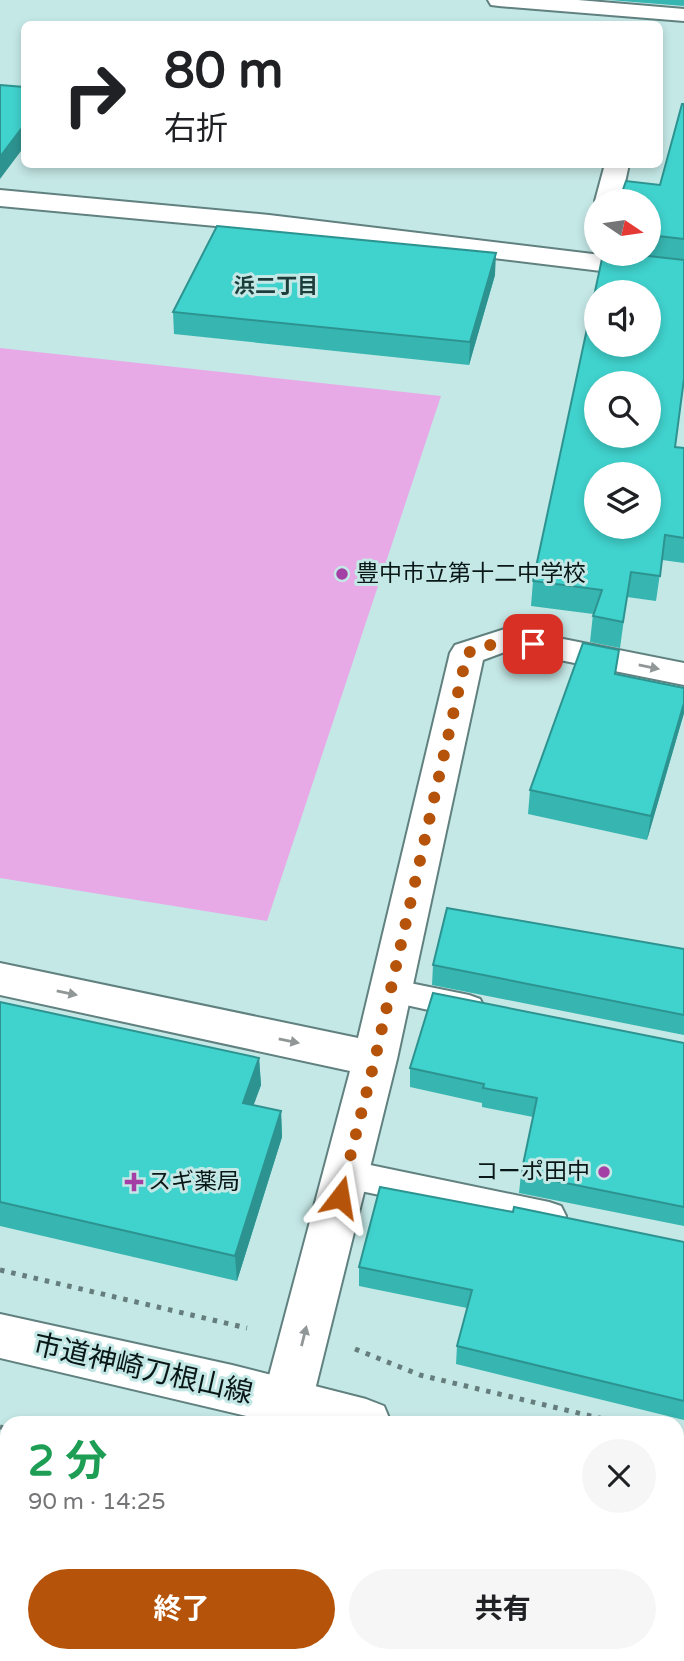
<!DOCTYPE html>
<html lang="ja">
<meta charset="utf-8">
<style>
:root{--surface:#fff;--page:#f6f6f6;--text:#202124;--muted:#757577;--accent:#b45309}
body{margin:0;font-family:"Varela Round","Noto Sans JP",sans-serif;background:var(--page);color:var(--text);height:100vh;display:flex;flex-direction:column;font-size:26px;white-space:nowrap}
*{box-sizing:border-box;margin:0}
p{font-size:23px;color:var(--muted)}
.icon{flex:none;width:38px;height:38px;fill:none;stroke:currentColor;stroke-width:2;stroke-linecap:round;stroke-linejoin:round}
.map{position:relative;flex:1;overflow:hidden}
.side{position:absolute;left:0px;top:1416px;width:684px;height:247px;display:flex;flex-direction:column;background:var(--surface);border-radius:21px 21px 0 0;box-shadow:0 4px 10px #0003}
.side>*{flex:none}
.top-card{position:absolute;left:21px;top:21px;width:642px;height:147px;border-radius:10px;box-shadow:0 4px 10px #0003;background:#fff;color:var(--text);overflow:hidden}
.needle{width:46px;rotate:103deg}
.fabs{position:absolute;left:584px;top:189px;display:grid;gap:14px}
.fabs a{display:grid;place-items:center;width:77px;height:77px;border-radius:50%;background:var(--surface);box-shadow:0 4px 10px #0003;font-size:35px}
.pin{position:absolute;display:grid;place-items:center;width:60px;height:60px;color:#fff;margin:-30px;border-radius:14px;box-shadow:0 4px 10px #0006}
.me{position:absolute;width:77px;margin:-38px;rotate:14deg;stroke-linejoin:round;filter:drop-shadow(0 0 5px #0008)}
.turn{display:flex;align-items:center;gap:24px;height:147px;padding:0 28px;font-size:32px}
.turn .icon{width:91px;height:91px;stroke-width:2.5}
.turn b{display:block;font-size:49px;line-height:60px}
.round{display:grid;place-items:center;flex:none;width:74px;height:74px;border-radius:37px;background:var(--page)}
.headline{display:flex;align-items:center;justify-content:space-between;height:119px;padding:0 28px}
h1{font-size:42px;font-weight:700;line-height:52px;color:#1e9e55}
.cta{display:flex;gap:14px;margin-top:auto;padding:14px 28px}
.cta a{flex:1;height:80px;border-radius:42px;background:var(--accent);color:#fff;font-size:28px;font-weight:700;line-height:80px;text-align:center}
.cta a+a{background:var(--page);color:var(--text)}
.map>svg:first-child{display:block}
.green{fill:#e8a9e7}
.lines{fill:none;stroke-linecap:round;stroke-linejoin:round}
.lane-casing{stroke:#60817f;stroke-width:4}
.street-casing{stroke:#60817f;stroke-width:4}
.secondary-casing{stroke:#60817f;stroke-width:4}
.path{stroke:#657d7c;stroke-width:5;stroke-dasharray:4.5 7;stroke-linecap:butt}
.lane{fill:#fff;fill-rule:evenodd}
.street{fill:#fff;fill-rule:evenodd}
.secondary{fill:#fff;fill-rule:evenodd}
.wall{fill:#37b5b0}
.shaded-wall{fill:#2d9390}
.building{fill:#40d2cd;stroke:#2d9390;stroke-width:2;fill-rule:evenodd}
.oneway{fill:#919797}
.route{stroke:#b45309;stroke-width:12;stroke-dasharray:0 21.6}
.poi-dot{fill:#a33fa5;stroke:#c4e8e6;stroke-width:2.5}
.labels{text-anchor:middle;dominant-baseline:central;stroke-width:6;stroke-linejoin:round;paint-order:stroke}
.far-neighbourhood-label{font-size:21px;font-weight:bold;fill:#1d3d3b;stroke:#c4e8e6}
.poi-label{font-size:23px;fill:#0a1717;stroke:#c4e8e6;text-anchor:start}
.near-street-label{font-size:28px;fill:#0a1717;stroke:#c4e8e6}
</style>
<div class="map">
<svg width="684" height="1661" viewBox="0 0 684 1661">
<rect width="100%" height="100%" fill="#c4e8e6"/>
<path class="green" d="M0,348L441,396L267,921L0,878Z"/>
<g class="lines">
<defs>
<g id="lane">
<path d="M390,979L469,995L480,999L484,1007L480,1015L469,1019L379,999L375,991L379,983Z"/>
<path d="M346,1160L549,1202L561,1206L566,1216L561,1226L549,1230L346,1188L334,1184L329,1174L334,1164Z"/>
</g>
<g id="street">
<path d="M488,0H578L684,9V21L499,6L491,5Z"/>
<path d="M605,164H629L621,201L597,203L595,201Z"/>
<path d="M0,190L269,215L684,265V281L269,231L0,206Z"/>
<path d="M508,628L684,663V685L510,650L483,660L397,1059L312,1402L313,1423H263L262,1402L350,1071L0,995V963L358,1038L450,653L455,645Z"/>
<path d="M220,1656H276L274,1661H218Z"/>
</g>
<g id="secondary">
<path d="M0,1314L232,1365L366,1399L384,1406L391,1423H276L0,1358Z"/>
<path d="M677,1479L684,1481V1531L677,1529Z"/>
</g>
</defs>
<use href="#lane" class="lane-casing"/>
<use href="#street" class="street-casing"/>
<use href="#secondary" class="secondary-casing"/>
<g class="path">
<path d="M0,1270L247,1328"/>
<path d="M355,1349L420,1375L620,1423"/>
<path d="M0,1427L7,1429"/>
<path d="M677,1436L684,1438"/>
<path d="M677,1602L684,1604"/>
</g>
<use href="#lane" class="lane"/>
<use href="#street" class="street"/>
<use href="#secondary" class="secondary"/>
</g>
<g class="wall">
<path d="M609,0H684V6Z"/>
<path d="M684,104V379L675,447L684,448V563L662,560L656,601L627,597L620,648L590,642L593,614L531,606L533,581L603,254H649V201L660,185Z"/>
<path d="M495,275L469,365L174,334L173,312Z"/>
<path d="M615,674L684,688V713L647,840L528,814L530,790Z"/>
<path d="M684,949V1035L432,985L433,965Z"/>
<path d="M0,1002L259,1058L261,1085L253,1105L281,1111L282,1137L237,1281L0,1226Z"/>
<path d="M684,1043V1226L519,1193L521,1174L533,1117L482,1107V1103L410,1087V1068Z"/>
<path d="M513,1212L684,1242V1420L456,1364L457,1346L467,1308L359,1286V1267Z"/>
</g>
<g class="shaded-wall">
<path d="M24,125V147L0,179V157Z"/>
<path d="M496,253L495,275L469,365L470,342Z"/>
<path d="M684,703V713L647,840L651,816Z"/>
<path d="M259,1058L261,1085L245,1129L243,1103Z"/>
<path d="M281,1111L282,1137L237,1281L235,1256Z"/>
<path d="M196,1656H206L204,1661H195Z"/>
</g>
<g class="building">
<path d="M0,85L24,87V125L0,157Z"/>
<path d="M682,104H684V239L649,235V201H619L626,181L660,185Z"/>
<path d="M217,226L496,253L470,342L173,312Z"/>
<path d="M603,254H631L684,260V379L675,447L684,448V538L665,535L660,576L631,572L623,622L593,616L602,590L533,581ZM597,292H649V345H597ZM597,383H649V436H597ZM597,474H649V527H597Z"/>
<path d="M583,643L619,650L615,674L684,688V703L651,816L530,790Z"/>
<path d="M447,908L684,949V1015L433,965Z"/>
<path d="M433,993L684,1043V1207L521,1174L537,1098L483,1088L484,1084L410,1068Z"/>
<path d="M0,1002L259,1058L243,1103L281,1111L235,1256L0,1202Z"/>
<path d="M380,1187L513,1212L514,1207L684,1242V1401L457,1346L472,1290L359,1267Z"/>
<path d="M0,1441L7,1443V1656H196L195,1661H0Z"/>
<path d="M677,1623L684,1625V1661H299L301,1656H677Z"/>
</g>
<defs><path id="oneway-solid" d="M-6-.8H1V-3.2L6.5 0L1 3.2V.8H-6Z" transform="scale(1.75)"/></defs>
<g class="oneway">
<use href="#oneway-solid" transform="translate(649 667) rotate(11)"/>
<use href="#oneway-solid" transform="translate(67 993) rotate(12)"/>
<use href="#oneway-solid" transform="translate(289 1041) rotate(12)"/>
<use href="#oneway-solid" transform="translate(304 1336) rotate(-76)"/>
</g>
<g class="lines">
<path class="route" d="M340,1197L375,1059L467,653L508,639L533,644"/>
</g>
<g class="poi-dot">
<circle cx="342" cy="574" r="7"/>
<circle cx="604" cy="1172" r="7"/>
<path d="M130.5 1171.5h7v7h7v7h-7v7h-7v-7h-7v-7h7z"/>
</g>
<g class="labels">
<g class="far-neighbourhood-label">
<text x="276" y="286">浜二丁目</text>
</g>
<g class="poi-label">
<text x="356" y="574">豊中市立第十二中学校</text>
<text x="590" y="1172" text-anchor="end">コーポ田中</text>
<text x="148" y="1182">スギ薬局</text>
</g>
<g class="near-street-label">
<text transform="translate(143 1369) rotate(13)">市道神崎刀根山線</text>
</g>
</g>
</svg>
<div class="fabs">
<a><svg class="needle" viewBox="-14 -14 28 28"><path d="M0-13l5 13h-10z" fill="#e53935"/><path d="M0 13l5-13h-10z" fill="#757577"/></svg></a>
<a><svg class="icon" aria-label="sound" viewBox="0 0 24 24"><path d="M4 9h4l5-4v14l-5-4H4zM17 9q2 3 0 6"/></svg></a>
<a><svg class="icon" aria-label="search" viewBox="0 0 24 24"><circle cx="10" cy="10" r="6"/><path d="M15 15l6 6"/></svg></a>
<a><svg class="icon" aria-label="layers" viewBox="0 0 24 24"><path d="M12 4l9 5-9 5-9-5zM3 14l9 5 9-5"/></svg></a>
</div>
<div class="pin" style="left:533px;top:644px;background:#d93025"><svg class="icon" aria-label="arrive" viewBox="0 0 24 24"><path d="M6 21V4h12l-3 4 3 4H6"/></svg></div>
<svg class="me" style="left:340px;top:1197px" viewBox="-20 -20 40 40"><path d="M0-17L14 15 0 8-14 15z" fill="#b45309" stroke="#fff" stroke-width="4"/></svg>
<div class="top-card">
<div class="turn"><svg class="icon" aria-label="right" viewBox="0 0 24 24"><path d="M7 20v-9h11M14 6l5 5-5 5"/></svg><div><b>80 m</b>右折</div></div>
</div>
<section class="side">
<div class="headline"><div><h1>2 分</h1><p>90 m · 14:25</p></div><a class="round"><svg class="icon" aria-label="close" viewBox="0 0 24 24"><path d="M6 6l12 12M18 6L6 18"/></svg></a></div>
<div class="cta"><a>終了</a><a>共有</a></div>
</section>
</div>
